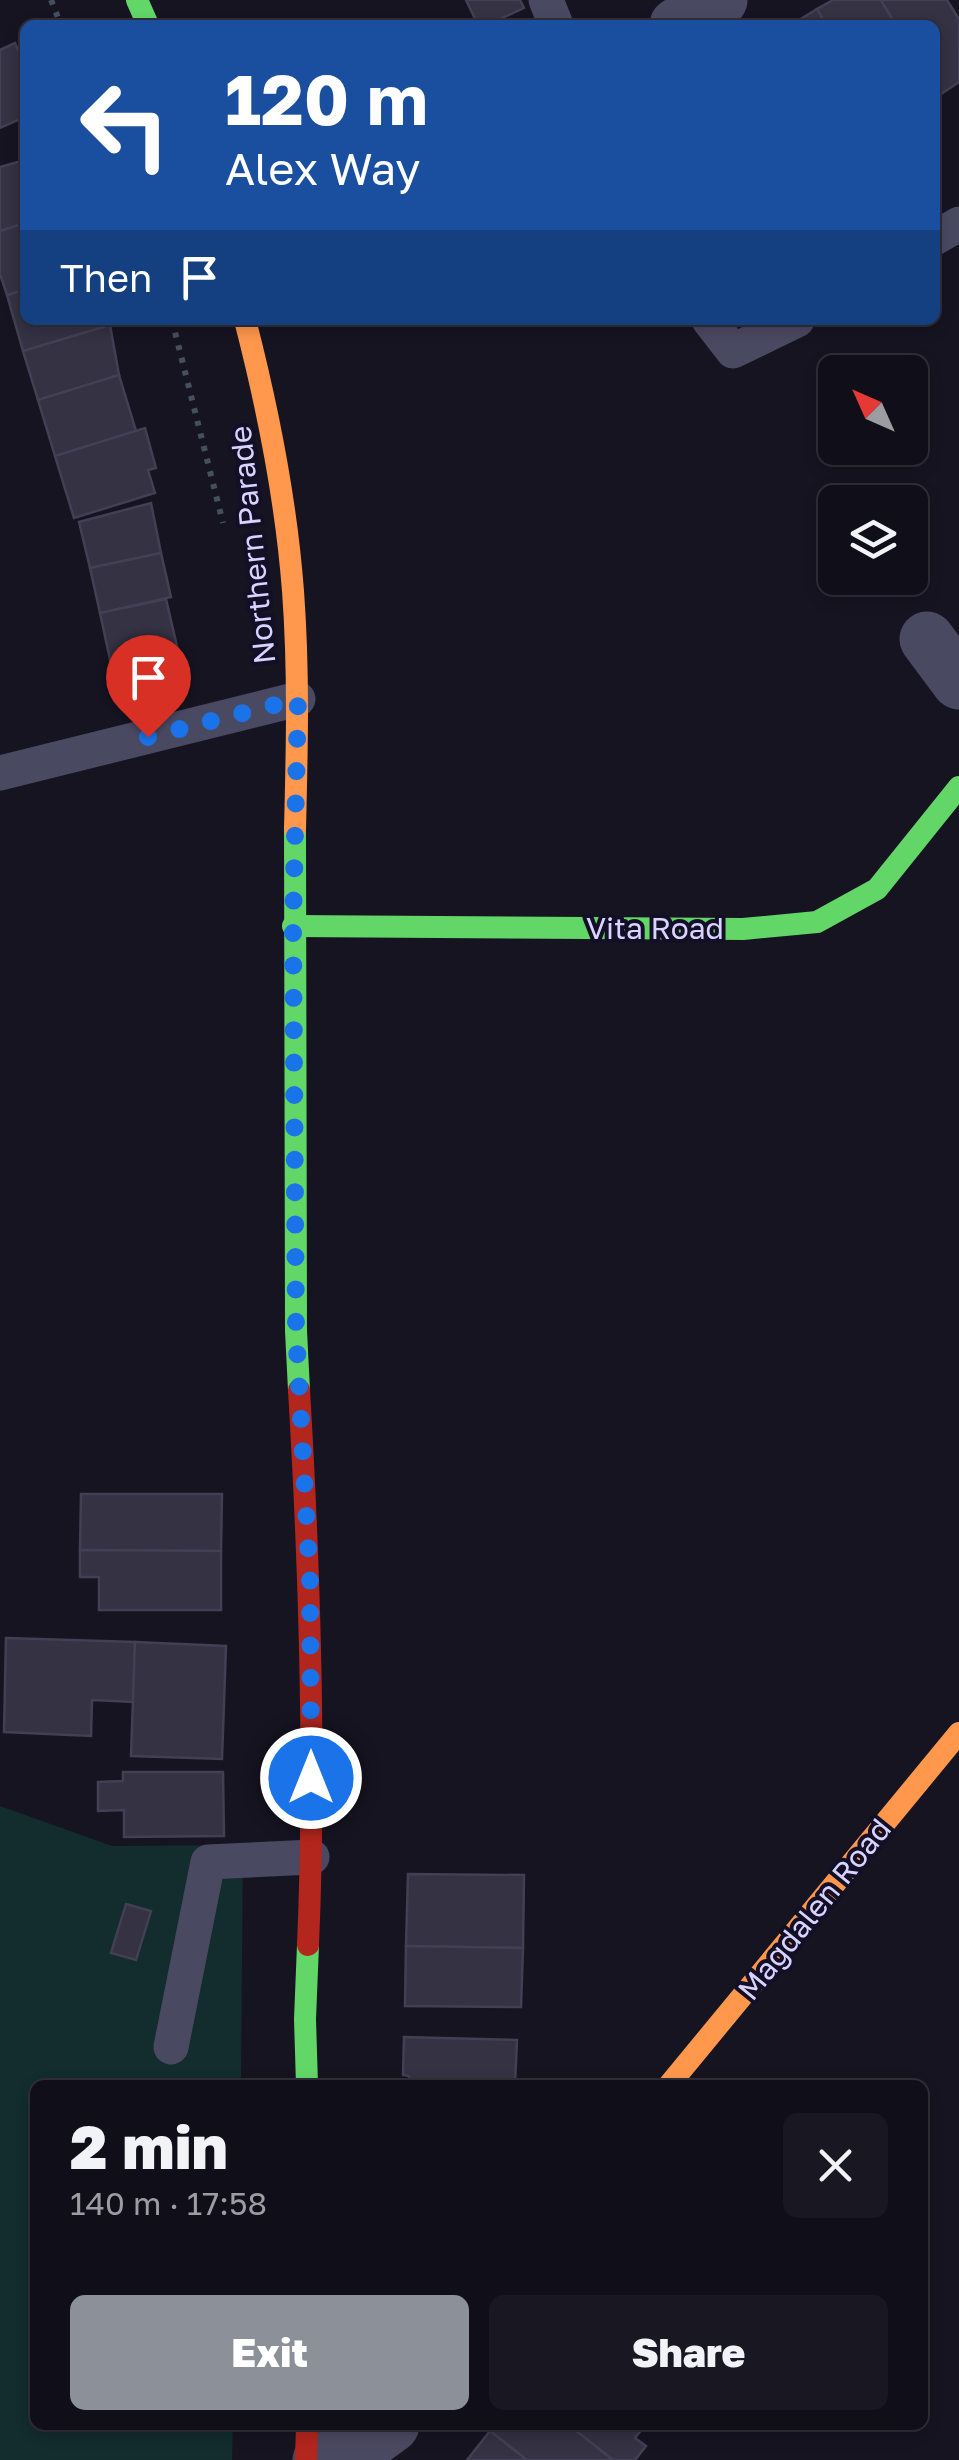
<!DOCTYPE html>
<meta charset="utf-8">
<style>
:root{--surface:#100f19;--page:#191822;--text:#f1f3f6;--muted:#9c9ca2;--line:#302f38;--accent:#8c9099}
body{margin:0;font-family:"Golos Text",sans-serif;background:var(--page);color:var(--text);height:100vh;display:flex;flex-direction:column;font-size:38px;white-space:nowrap}
*{box-sizing:border-box;margin:0}
p{font-size:32px;color:var(--muted)}
.icon{flex:none;width:55px;height:55px;fill:none;stroke:currentColor;stroke-width:2;stroke-linecap:round;stroke-linejoin:round}
.map{position:relative;flex:1;overflow:hidden}
.sheet{position:absolute;left:30px;top:2080px;width:898px;height:350px;display:flex;flex-direction:column;background:var(--surface);border-radius:15px;box-shadow:0 5px 15px #0003,0 0 0 2px var(--line)}
.sheet>*{flex:none}
.top-card{position:absolute;left:20px;top:20px;width:920px;height:305px;border-radius:15px;box-shadow:0 5px 15px #0003,0 0 0 2px var(--line);background:#1a4fa0;color:#fff;overflow:hidden}
.needle{width:65px;rotate:315deg}
.controls{position:absolute;left:818px;top:355px;display:grid;gap:20px}
.controls a{display:grid;place-items:center;width:110px;height:110px;border-radius:15px;background:var(--surface);box-shadow:0 5px 15px #0003,0 0 0 2px var(--line);font-size:50px}
.pin{position:absolute;display:grid;place-items:center;width:85px;height:85px;color:#fff;margin:-102px -42px;border-radius:50% 50% 50% 0;rotate:-45deg;box-shadow:0 0 10px #0007}
.pin .icon{rotate:45deg}
.me{position:absolute;width:110px;margin:-55px;rotate:0deg;stroke-linejoin:round;filter:drop-shadow(0 0 8px #0008)}
.turn{display:flex;align-items:center;gap:35px;height:210px;padding:0 40px;font-size:45px}
.turn .icon{width:130px;height:130px;stroke-width:2.5}
.turn b{display:block;font-size:70px;line-height:85px}
.then{display:flex;align-items:center;height:95px;padding:0 40px;background:#0003;gap:20px;font-size:38px}
.round{display:grid;place-items:center;flex:none;width:105px;height:105px;border-radius:15px;background:var(--page)}
.overview{display:flex;align-items:center;justify-content:space-between;height:170px;padding:0 40px}
h1{font-size:60px;font-weight:800;line-height:75px}
.primary-button{display:flex;gap:20px;margin-top:auto;padding:20px 40px}
.primary-button a{flex:1;height:115px;border-radius:15px;background:var(--accent);color:#fff;font-size:40px;font-weight:800;line-height:115px;text-align:center}
.primary-button a+a{background:var(--page);color:var(--text)}
.map>svg:first-child{display:block}
.green{fill:#132c2d}
.building{fill:#343243;stroke:#433f54;stroke-width:2.5}
.lines{fill:none;stroke-linecap:round;stroke-linejoin:round}
.path{stroke:#44505f;stroke-width:6;stroke-dasharray:5 8;stroke-linecap:butt}
.lane{stroke:#4a4962;stroke-width:35}
.street{stroke:#4a4962;stroke-width:55}
.fast{stroke:#63d668;stroke-width:22}
.slow{stroke:#ff974d;stroke-width:22}
.jam{stroke:#b3261e;stroke-width:22}
.route{stroke:#1a73e8;stroke-width:18;stroke-dasharray:0 32.4}
.labels{text-anchor:middle;dominant-baseline:central;stroke-width:8;stroke-linejoin:round;paint-order:stroke}
.street-label{font-size:30px;fill:#d9d4ff;stroke:#130f26}
</style>
<div class="map">
<svg width="959" height="2460" viewBox="0 0 959 2460">
<rect width="100%" height="100%" fill="#161421"/>
<path class="green" d="M0,1806L112,1846L243,1845L241,2085H35V2425H233L232,2460H0Z"/>
<g class="building">
<path d="M466,0H520L524,8L487,25H478Z"/>
<path d="M833,0H881L896,25H826L817,9Z"/>
<path d="M881,0H947L959,19V82L938,96L935,91V25H896Z"/>
<path d="M817,9L826,25H791Z"/>
<path d="M15,43L25,65V117L0,128V50Z"/>
<path d="M25,160V223L0,231V167Z"/>
<path d="M25,223V290L7,295L0,274V231Z"/>
<path d="M25,290V320H108L110,325L23,351L7,295Z"/>
<path d="M110,325L119,375L38,400L23,351Z"/>
<path d="M119,375L136,431L55,456L38,400Z"/>
<path d="M145,428L156,468L148,470L155,493L74,518L55,456Z"/>
<path d="M151,503L161,553L90,568L79,522Z"/>
<path d="M161,553L171,597L100,613L90,568Z"/>
<path d="M166,599L182,668L115,683L100,613Z"/>
<path d="M81,1494H222L221,1551L80,1550Z"/>
<path d="M80,1550L221,1551V1610H99V1577H80Z"/>
<path d="M6,1638L135,1642L133,1702L92,1700L91,1736L4,1732Z"/>
<path d="M135,1642L226,1646L222,1759L131,1756Z"/>
<path d="M123,1772H223L224,1836L124,1837V1810L98,1811V1782L123,1781Z"/>
<path d="M408,1874L524,1875L523,1948L406,1946Z"/>
<path d="M126,1904L151,1911L136,1960L111,1953Z"/>
<path d="M406,1946L523,1948L521,2007L405,2006Z"/>
<path d="M404,2037L517,2040L515,2085H409V2076L403,2075Z"/>
<path d="M495,2425H569L613,2460H527L490,2431Z"/>
<path d="M569,2425H645L635,2438L646,2446L635,2460H613Z"/>
<path d="M490,2431L527,2460H467Z"/>
</g>
<g class="lines">
<g class="path">
<path d="M51,0L61,25"/>
<path d="M172,320L223,523"/>
</g>
<g class="lane">
<path d="M546,0L556,25"/>
<path d="M935,238L959,224"/>
<path d="M709,320L733,351L797,320"/>
<path d="M0,773L298,699"/>
<path d="M171,2047L208,1862L312,1857"/>
</g>
<g class="street">
<path d="M677,25L720,0"/>
<path d="M927,639L959,682"/>
<path d="M320,2460L355,2452L392,2425"/>
</g>
<g class="fast">
<path d="M137,0L148,25"/>
<path d="M295,829L296,1331L299,1390"/>
<path d="M293,926L743,929L817,922L877,889L959,787"/>
<path d="M307,2085L305,2019L308,1945"/>
</g>
<g class="slow">
<path d="M245,320C268,409 286,499 293,591C299,671 297,750 295,829"/>
<path d="M669,2085L959,1733"/>
</g>
<g class="jam">
<path d="M299,1390C310,1575 316,1760 308,1945"/>
<path d="M306,2460L307,2425"/>
</g>
</g>
<g class="lines">
<path class="route" d="M148,737L298,699L293,926L296,1331L310,1580L311,1778"/>
</g>
<g class="labels">
<g class="street-label">
<text transform="translate(252 545) rotate(-96)">Northern Parade</text>
<text x="655" y="928">Vita Road</text>
<text transform="translate(814 1909) rotate(-51)">Magdalen Road</text>
</g>
</g>
</svg>
<div class="controls">
<a><svg class="needle" viewBox="-14 -14 28 28"><path d="M0-13l5 13h-10z" fill="#e53935"/><path d="M0 13l5-13h-10z" fill="#9c9ca2"/></svg></a>
<a><svg class="icon" aria-label="layers" viewBox="0 0 24 24"><path d="M12 4l9 5-9 5-9-5zM3 14l9 5 9-5"/></svg></a>
</div>
<div class="pin" style="left:148px;top:737px;background:#d93025"><svg class="icon" aria-label="arrive" viewBox="0 0 24 24"><path d="M6 21V4h12l-3 4 3 4H6"/></svg></div>
<svg class="me" style="left:311px;top:1778px" viewBox="-20 -20 40 40"><circle r="17" fill="#1a73e8" stroke="#fff" stroke-width="3"/><path d="M0-11L8 9 0 5-8 9z" fill="#fff"/></svg>
<div class="top-card">
<div class="turn"><svg class="icon" aria-label="left" viewBox="0 0 24 24"><path d="M17 20v-9H6M10 6l-5 5 5 5"/></svg><div><b>120 m</b>Alex Way</div></div>
<div class="then">Then<svg class="icon" aria-label="arrive" viewBox="0 0 24 24"><path d="M6 21V4h12l-3 4 3 4H6"/></svg></div>
</div>
<section class="sheet">
<div class="overview"><div><h1>2 min</h1><p>140 m · 17:58</p></div><a class="round"><svg class="icon" aria-label="close" viewBox="0 0 24 24"><path d="M6 6l12 12M18 6L6 18"/></svg></a></div>
<div class="primary-button"><a>Exit</a><a>Share</a></div>
</section>
</div>
